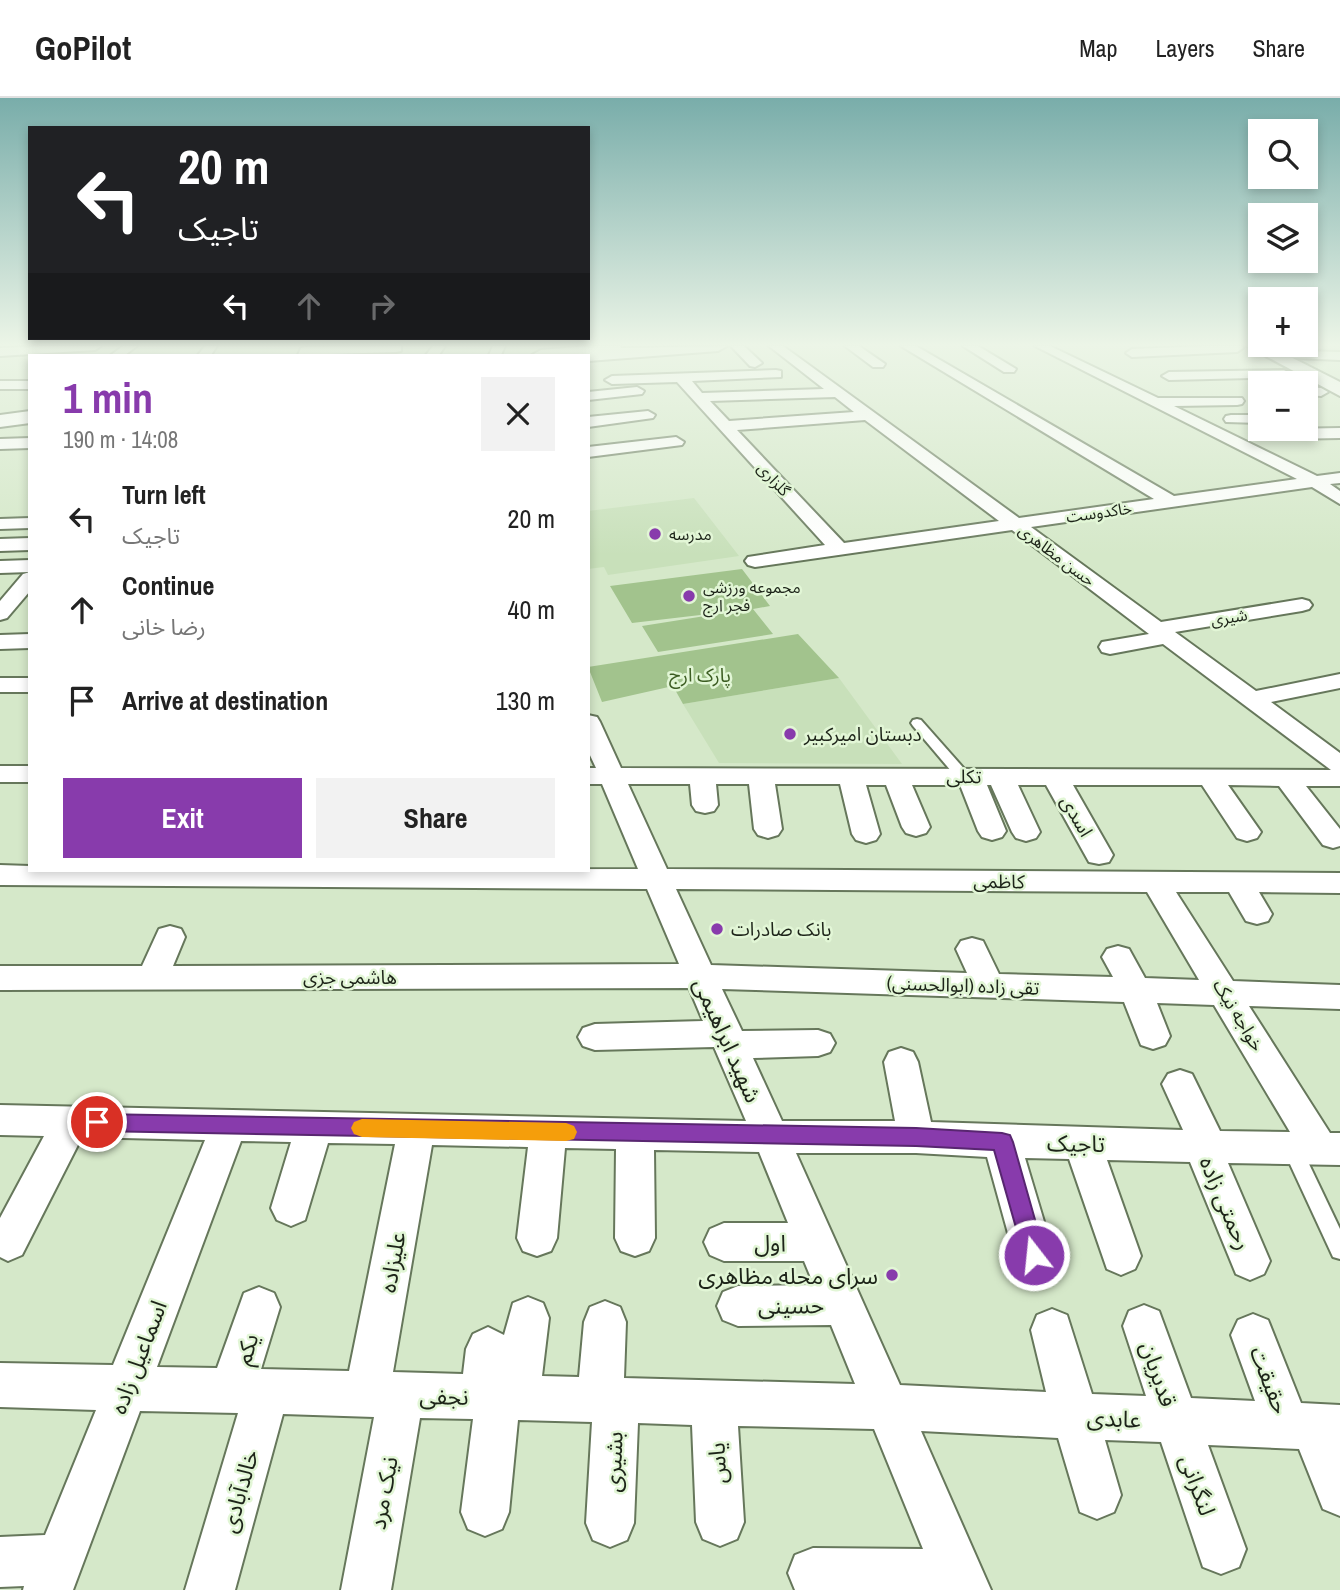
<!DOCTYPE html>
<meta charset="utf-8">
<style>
:root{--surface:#fff;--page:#f2f2f2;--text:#222;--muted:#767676;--line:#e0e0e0;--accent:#883bac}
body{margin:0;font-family:"Archivo Narrow","Noto Sans Arabic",sans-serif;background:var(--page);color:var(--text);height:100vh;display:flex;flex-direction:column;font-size:26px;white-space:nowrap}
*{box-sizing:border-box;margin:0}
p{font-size:23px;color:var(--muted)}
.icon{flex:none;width:38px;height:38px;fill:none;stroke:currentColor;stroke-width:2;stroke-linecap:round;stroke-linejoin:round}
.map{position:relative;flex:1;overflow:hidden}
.details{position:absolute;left:28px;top:256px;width:562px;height:518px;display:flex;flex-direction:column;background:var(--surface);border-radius:0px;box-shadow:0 4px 10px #0003}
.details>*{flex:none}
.guide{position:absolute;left:28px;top:28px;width:562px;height:214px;border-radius:0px;box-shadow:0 4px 10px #0003;background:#202124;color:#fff;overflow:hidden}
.controls{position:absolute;left:1248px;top:21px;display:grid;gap:14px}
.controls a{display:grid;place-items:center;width:70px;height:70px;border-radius:0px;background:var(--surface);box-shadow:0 4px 10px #0003;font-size:35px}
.pin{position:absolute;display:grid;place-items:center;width:60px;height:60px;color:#fff;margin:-30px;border:4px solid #fff;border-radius:50%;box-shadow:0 2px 7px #0007}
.me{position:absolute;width:77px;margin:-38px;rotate:344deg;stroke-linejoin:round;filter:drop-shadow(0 0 5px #0008)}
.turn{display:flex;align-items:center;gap:24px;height:147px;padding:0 35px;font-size:32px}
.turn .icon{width:91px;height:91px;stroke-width:2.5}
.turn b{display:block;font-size:49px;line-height:60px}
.lanes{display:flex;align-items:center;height:66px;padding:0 35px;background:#0003;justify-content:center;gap:35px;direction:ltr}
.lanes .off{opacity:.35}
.round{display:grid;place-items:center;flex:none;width:74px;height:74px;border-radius:0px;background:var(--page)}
.head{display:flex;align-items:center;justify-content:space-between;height:119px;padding:0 35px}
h1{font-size:42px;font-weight:800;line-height:52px;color:var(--accent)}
.action{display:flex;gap:14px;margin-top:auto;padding:14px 35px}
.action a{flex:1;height:80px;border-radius:0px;background:var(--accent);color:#fff;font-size:28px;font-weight:800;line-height:80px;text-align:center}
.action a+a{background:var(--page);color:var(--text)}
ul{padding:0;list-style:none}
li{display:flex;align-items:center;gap:21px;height:91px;padding:0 35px}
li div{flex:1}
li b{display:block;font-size:26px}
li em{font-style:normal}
header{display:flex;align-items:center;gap:42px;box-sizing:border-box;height:98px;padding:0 35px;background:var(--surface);border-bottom:2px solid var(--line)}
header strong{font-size:33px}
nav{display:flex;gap:38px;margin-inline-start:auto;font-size:24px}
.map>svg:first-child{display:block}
.built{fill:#c8e0ba}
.green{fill:#a2c38d}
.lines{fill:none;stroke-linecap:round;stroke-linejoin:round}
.service-casing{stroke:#66775b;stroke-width:4}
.minor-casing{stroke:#66775b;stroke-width:4}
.primary-casing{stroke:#66775b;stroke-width:4}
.service{fill:#fff;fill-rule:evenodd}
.minor{fill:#fff;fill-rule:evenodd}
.primary{fill:#fff;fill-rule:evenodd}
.route{fill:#883bac;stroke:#582670;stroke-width:2}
.slow{fill:#f59e0b}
.poi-dot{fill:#883bac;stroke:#e2f6d6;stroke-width:2.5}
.labels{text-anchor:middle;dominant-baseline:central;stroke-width:5;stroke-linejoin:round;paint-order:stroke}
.far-street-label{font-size:16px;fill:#1d2419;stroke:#e2f6d6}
.far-poi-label{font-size:16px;fill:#1d2419;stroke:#e2f6d6;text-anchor:start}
.park-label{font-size:19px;fill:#3c5d22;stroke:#e2f6d6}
.poi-label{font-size:19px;fill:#1d2419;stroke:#e2f6d6;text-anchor:start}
.street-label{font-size:19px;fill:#1d2419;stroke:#e2f6d6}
.near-street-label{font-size:23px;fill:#1d2419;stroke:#e2f6d6}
.near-poi-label{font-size:23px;fill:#1d2419;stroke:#e2f6d6;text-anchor:end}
</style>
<header>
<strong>GoPilot</strong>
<nav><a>Map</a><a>Layers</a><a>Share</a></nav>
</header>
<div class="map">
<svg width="1340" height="1492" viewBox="0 0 1340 1492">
<rect width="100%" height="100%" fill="#d5e8c9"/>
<g class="built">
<path d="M694,400L739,458L608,477L604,469L588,471V413Z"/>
<path d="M839,580L902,666L719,665L683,606Z"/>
</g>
<g class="green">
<path d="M742,471L770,508L753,511L773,536L658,554L642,528L743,512L632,525L610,488Z"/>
<path d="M798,536L839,580L683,606L673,588L602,604L588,569Z"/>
</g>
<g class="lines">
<defs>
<g id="service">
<path d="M917,621L921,622L967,674L968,677L967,680H957L913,628L911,625L913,622Z"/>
<path d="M1292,1043L1299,1045L1340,1131V1161L1333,1159L1283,1051L1285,1045Z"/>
</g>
<g id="minor">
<path d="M39,248H101L95,252L0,258V250Z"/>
<path d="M123,248H137L125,257H111Z"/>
<path d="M205,248H217L211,257H198Z"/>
<path d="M401,248V253L396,254L298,257L301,250L306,249Z"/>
<path d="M433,248H445L439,257H426Z"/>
<path d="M493,248H505L501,257H489Z"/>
<path d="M731,248H744L762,265L755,269L750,268Z"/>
<path d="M769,248H783L1019,420L1154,401L901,248H916L1174,398L1297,381L1035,248H1050L1158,300H1242L1244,303L1242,306L1237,307L1174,308L1317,378L1340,375V385L1330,386L1340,393V406L1312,389L1031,429L1161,524L1302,501L1309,503L1312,507L1309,511L1302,513L1175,534L1256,593L1340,576V590L1271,604L1340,655V688H1306L1340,731V748L1333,750L1323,747L1279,688L1228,687L1261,734L1257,740L1247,743L1237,740L1202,687H1073L1113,757L1109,764L1099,766L1089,764L1046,687H1018L1040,734L1036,740L1026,743L1016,740L1012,734L991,687H987L1006,733L1002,739L992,742L982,739L978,733L960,687H912L930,729L926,735L916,738L906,735L902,729L886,687H866L880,736L876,742L866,745L856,742L852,736L840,686H775L782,731L778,737L768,740L758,737L754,731L749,686H716L718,707L714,713L705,715L696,713L692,707L690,686H628L667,771L1340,775V795L1259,794L1272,816L1268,823L1257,826L1246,823L1229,794H1176L1233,883L1340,887V911L1249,908L1330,1035H1340V1067L1228,1065L1270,1163L1264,1176L1250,1182L1236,1176L1190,1064L1107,1062L1141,1158L1135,1171L1121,1177L1107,1171L1069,1061L1025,1060L1054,1157L1048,1170L1034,1176L1020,1170L1014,1157L987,1059L916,1055H796L900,1287L1046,1294L1031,1232L1037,1217L1052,1211L1067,1217L1092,1296L1146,1298L1123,1228L1129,1213L1144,1207L1159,1213L1191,1300L1255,1303L1231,1237L1238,1222L1253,1216L1268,1222L1301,1305L1340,1307V1418L1323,1411L1299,1351L1208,1347L1246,1451L1239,1469L1221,1476L1203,1469L1161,1344L1105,1342L1121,1397L1114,1414L1097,1421L1080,1414L1058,1340L921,1333L991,1492H795L788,1475L795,1457L813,1450L923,1451L874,1331L738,1328L744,1424L737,1441L720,1448L703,1441L696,1424L692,1327L638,1325L634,1425L627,1442L610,1449L593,1442L586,1425L592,1324L518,1322L509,1414L502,1431L485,1438L468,1431L461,1414L473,1321L420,1320L391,1492H341L374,1319L283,1316L235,1492H185L238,1315L140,1313L73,1492H23L24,1488L0,1489V1439L45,1437L96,1312L0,1309V1265L113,1267L205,1042L82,1039L22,1157L8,1163L0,1159V1120L44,1038L0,1037V1007L746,1023L714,949L595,952L583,948L578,939L583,930L595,926L703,923L689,890L0,892V868H142L159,831L170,828L181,831L185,839L173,868L679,866L647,791L0,787V767L30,768V772L638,771L602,686H588V670H596L588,653V617L597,619L600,624L621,670L1331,672L1163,546L1110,556L1102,554L1099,549L1102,544L1149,536L1012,432L755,469L748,467L745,463L748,459L825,447L677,284L612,286L605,282L612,278L776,272L781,273V279L692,283L702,295L824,291ZM835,299L854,314L729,323L710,303ZM865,322L999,423L844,445L737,332ZM676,791L1147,794L1199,882L1145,880L1129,851L1118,848L1107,851L1102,859L1113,879L999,876L983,843L972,840L961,843L956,851L967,875L711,867ZM722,891L1124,904L1141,947L1153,951L1165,947L1170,938L1157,905L1214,907L1290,1034L1220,1033L1192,976L1180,972L1168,976L1162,986L1183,1032L931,1024L918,964L913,954L901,950L889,954L884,964L895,1023H782L753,960L818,958L830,954L835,945L830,936L818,932L742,933ZM241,1043L291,1044L271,1110L277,1122L291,1128L305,1122L328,1045L395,1046L349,1273L261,1271L280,1209L274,1195L259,1189L244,1195L217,1270L157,1269ZM432,1047L528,1049L517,1140L523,1153L537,1158L551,1153L557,1140L565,1050L616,1051L615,1140L621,1153L635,1158L649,1153L655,1140L654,1052L759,1054L788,1125H724L710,1131L704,1144L710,1157L724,1163H804L814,1187L738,1188L723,1194L717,1208L723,1222L738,1228L831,1227L855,1286L624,1280L626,1224L620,1209L605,1203L590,1209L584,1224L579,1279L542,1278L549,1220L543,1205L528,1199L513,1205L504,1237L488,1229L473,1236L466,1251L463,1276L393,1274Z"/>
<path d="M845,248H859L885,266L883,269H873Z"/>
<path d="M963,248H978L1016,271L1014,274H1004Z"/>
<path d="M1205,248H1242L1243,250L1237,254L1132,259L1126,255L1132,251Z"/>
<path d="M1272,252L1340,254V262L1267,259V253Z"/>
<path d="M1284,272L1291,276L1289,279L1169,282L1162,278L1169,274Z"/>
<rect x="0" y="283" width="30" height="8"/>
<path d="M637,289L644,293L642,296L588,302V294Z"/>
<path d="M1306,289L1321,290L1328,294L1321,298L1306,297Z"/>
<path d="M648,313L655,317L653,320L588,329V319Z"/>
<path d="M1231,317H1260V325L1226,324L1224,321L1226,318Z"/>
<path d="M1340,330V340L1285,341L1277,336L1285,331Z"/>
<path d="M676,339L684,344L682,347L588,359V349Z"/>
<path d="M30,340V350L0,351V341Z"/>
<path d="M30,420V430L0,431V421Z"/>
<path d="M30,440V452L0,453V441Z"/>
<path d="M30,462V474L0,475V463Z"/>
<path d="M30,474V493L7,520L0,522V503L23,476Z"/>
<path d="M30,536V550L0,551V537Z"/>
<rect x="0" y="580" width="30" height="14"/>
<rect x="0" y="668" width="30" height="16"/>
</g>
<g id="primary">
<path d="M589,248H620L621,250L727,248L718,253L588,263V257H532L541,252Z"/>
<path d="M1247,248H1269L1340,284V298Z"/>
<path d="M30,313V325L0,329V317Z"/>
</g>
</defs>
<use href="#service" class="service-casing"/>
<use href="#minor" class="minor-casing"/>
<use href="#primary" class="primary-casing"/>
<use href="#service" class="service"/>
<use href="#minor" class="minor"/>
<use href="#primary" class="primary"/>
</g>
<linearGradient id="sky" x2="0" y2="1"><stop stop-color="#79adaa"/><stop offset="0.54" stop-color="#ecf5e7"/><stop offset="1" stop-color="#ecf5e7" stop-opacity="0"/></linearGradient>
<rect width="1340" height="457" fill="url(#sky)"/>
<path class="route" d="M97,1016L916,1030L1002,1035L1010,1037L1013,1044L1045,1157L1042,1165L1034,1168L1026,1165L994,1052L916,1048L97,1033L90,1030L87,1024L90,1018Z"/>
<path class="slow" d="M362,1021L566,1025L574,1028L577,1034L574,1041L566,1043L362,1039L354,1036L351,1030L354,1024Z"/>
<g class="poi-dot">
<circle cx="655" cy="436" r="7"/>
<circle cx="689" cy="498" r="7"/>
<circle cx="790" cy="636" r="7"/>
<circle cx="717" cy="831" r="7"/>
<circle cx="892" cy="1177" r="7"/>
</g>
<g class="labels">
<g class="far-street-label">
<text transform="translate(774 381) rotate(47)">گلزاری</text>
<text transform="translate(1099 414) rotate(-8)">خاکدوست</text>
<text transform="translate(1057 457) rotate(37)">حسن مظاهری</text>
<text transform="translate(1229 519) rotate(-9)">شیری</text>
</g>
<g class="far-poi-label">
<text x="669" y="436">مدرسه</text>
<text x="703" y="489">مجموعه ورزشی<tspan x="703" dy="18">فجر ارج</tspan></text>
</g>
<g class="park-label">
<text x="700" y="577">پارک ارج</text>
</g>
<g class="poi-label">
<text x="804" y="636">دبستان امیرکبیر</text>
<text x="731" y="831">بانک صادرات</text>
</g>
<g class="street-label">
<text transform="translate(964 678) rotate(1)">تکلی</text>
<text transform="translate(1077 718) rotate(60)">اسدی</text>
<text transform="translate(999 783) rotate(1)">کاظمی</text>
<text x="350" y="879">هاشمی جزی</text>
<text transform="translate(963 887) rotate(2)">تقی زاده (ابوالحسنی)</text>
<text transform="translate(1239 917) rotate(59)">خواجه نیک</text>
</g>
<g class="near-street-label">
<text transform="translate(728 942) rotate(66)">شهید ابراهیمی</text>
<text transform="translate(1076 1045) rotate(1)">تاجیک</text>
<text transform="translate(1226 1105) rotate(67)">رحمتی زاده</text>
<text x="770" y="1144">اول</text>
<text transform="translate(392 1164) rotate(-80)">علیزاده</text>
<text transform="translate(791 1207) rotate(-1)">حسینی</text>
<text transform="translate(246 1251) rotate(-73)">یکم</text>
<text transform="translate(138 1259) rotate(-69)">اسماعیل زاده</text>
<text transform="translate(1159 1276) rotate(71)">قدیریان</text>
<text transform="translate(1270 1282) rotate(69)">حقیقت</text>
<text transform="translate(444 1298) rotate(1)">نجفی</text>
<text transform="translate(1114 1320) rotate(3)">عابدی</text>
<text transform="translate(613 1364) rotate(-88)">بشیری</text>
<text transform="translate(717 1365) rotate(-93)">یاس</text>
<text transform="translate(1198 1387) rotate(70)">لنگرانی</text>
<text transform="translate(239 1393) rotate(-74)">خالدآبادی</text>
<text transform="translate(383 1395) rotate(-80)">نیک مرد</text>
</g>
<g class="near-poi-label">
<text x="878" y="1177">سرای محله مظاهری</text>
</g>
</g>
</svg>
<div class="controls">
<a><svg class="icon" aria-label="search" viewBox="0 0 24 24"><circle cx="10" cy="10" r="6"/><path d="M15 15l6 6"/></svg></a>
<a><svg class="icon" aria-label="layers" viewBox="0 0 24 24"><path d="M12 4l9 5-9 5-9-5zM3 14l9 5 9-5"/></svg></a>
<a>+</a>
<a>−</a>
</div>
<div class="pin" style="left:97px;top:1024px;background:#d93025"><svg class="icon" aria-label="arrive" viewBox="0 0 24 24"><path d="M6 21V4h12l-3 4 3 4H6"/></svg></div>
<svg class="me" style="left:1034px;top:1157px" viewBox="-20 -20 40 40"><circle r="17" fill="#883bac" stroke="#fff" stroke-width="3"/><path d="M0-11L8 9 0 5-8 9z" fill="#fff"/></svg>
<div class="guide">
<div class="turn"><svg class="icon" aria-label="left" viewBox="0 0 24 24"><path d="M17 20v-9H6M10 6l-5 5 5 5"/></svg><div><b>20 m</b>تاجیک</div></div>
<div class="lanes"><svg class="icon" aria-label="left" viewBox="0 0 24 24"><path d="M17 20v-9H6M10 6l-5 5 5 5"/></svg><svg class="icon off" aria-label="ahead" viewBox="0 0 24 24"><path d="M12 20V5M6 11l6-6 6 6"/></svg><svg class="icon off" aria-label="right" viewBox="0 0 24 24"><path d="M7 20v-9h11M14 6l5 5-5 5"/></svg></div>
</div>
<section class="details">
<div class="head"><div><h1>1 min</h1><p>190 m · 14:08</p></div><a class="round"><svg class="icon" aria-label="close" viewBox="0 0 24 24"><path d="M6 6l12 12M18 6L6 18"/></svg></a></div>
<ul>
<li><svg class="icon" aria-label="left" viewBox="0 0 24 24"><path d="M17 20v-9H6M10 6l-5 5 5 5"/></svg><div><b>Turn left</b><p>تاجیک</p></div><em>20 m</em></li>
<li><svg class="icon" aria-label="ahead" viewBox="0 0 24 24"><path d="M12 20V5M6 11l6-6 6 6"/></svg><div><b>Continue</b><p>رضا خانی</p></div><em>40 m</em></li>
<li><svg class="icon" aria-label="arrive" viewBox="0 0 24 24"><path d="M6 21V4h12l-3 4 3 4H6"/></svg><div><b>Arrive at destination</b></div><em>130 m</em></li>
</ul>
<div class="action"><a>Exit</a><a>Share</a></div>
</section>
</div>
